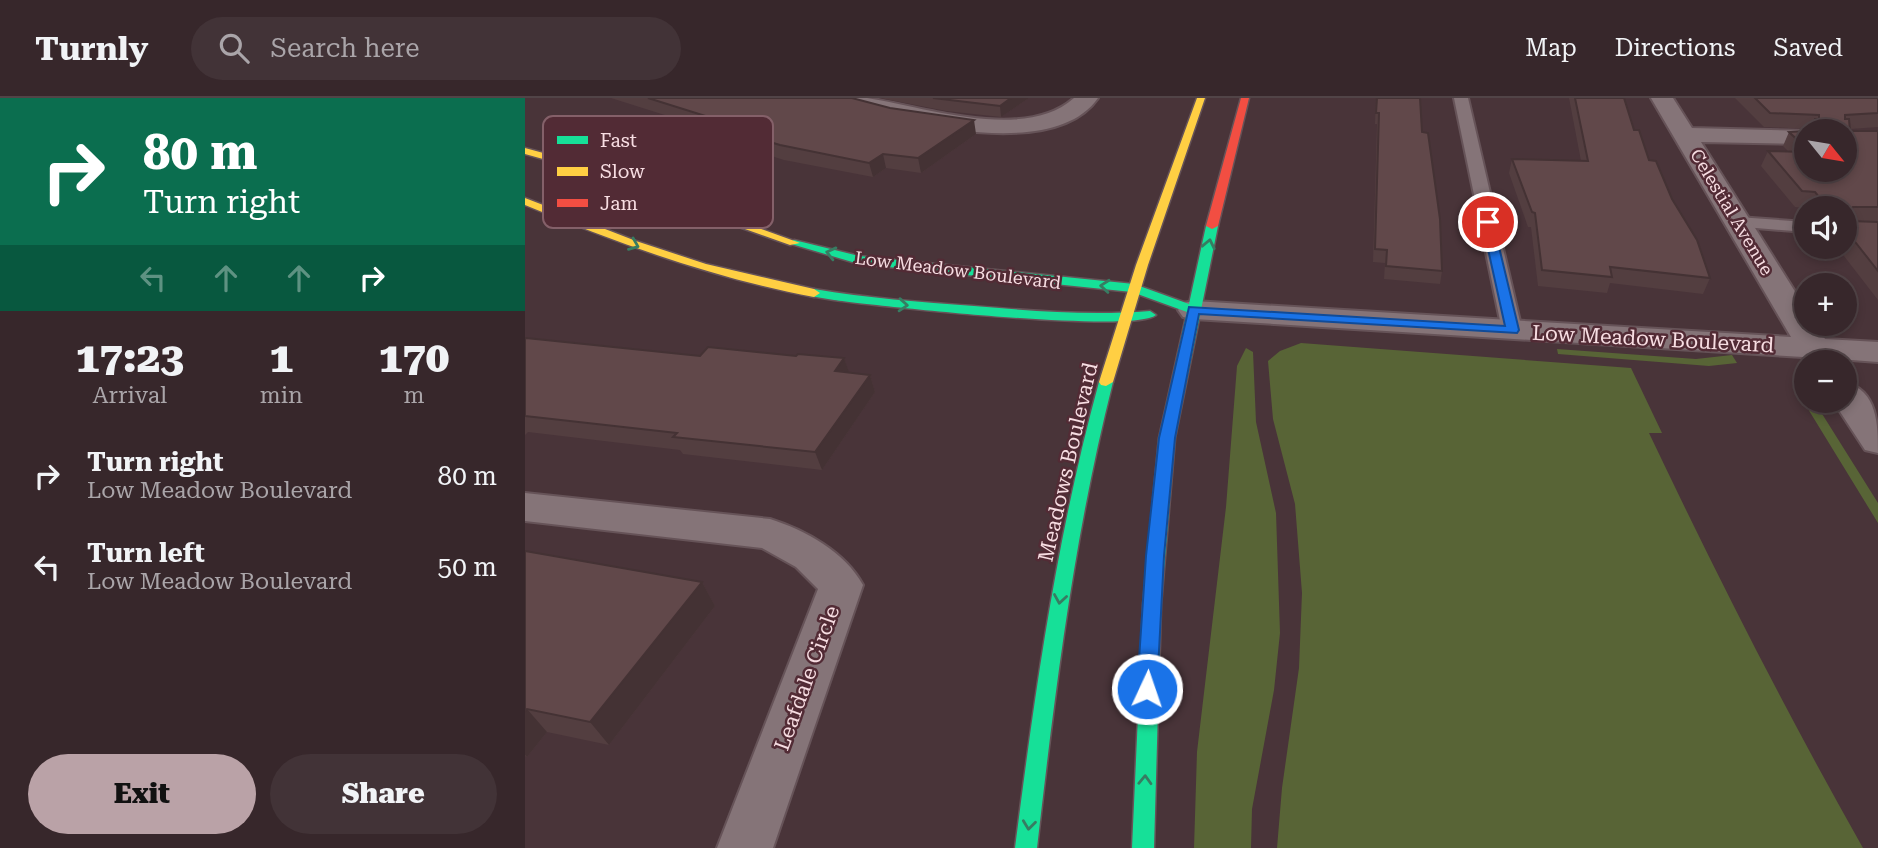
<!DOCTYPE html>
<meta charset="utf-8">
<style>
:root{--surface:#37272b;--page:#423337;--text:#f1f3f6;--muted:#aaa5a9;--line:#514447;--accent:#baa2a7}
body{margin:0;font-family:"Roboto Serif",serif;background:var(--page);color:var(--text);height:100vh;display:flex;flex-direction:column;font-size:26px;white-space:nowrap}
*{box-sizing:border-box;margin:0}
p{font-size:23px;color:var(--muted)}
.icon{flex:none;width:38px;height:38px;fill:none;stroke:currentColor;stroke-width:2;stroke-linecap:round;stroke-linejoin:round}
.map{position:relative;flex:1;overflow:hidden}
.panel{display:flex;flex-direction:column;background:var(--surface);width:525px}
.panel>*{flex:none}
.top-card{background:#0b6e4f;color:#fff;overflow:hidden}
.needle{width:46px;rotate:120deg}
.fabs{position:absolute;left:1269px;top:21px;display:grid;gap:14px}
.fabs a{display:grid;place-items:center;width:63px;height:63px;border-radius:50%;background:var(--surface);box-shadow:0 4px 10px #0003,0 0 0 2px var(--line);font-size:35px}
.pin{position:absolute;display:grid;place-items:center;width:60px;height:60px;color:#fff;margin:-30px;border:4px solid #fff;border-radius:50%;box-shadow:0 2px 7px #0007}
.me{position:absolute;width:77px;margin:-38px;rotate:3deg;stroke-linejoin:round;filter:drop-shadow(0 0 5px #0008)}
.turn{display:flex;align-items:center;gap:24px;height:147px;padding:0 28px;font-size:32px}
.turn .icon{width:91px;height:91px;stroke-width:2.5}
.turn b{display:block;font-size:49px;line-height:60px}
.lanes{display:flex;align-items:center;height:66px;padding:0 28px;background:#0003;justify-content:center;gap:35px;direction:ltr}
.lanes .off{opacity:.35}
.eta{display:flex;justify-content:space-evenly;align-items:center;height:119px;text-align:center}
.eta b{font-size:42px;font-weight:800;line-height:49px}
.cta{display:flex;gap:14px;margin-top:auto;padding:14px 28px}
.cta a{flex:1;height:80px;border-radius:42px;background:var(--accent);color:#111;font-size:28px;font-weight:800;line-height:80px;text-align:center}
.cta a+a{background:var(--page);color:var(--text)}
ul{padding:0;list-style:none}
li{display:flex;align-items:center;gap:21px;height:91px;padding:0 28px}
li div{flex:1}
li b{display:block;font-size:26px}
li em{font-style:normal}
header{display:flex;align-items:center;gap:42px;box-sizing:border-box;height:98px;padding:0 35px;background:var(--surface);border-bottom:2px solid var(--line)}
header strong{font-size:33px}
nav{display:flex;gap:38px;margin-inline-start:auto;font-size:24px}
.search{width:490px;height:63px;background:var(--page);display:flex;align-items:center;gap:18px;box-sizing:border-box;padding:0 24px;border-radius:38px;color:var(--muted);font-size:26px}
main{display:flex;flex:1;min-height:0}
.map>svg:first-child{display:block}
.green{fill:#586436}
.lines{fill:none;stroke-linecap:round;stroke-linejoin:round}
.lane-casing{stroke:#665358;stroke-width:4}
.street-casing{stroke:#665358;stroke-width:4}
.fast-casing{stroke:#665358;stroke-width:3}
.slow-casing{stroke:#665358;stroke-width:3}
.jam-casing{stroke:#665358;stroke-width:3}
.lane{fill:#857478;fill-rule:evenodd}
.street{fill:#857478;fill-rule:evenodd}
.fast{fill:#16e098;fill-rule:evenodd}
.slow{fill:#ffcf43;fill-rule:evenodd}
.jam{fill:#f24e42;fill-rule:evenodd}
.wall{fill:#533e40}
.shaded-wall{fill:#443234}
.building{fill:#61484a;stroke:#443234;stroke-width:2}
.oneway{stroke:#377c62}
.route{fill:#1a73e8;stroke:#114b97;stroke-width:2}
.labels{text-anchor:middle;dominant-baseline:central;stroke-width:5;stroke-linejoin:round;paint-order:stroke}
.far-street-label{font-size:18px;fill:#f7dde2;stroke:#522b35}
.street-label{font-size:21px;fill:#f7dde2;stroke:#522b35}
.key{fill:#522b35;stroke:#846069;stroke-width:2}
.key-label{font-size:19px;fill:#f7dde2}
</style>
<header>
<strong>Turnly</strong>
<div class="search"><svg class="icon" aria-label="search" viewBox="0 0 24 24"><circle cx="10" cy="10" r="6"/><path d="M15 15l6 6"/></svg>Search here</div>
<nav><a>Map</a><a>Directions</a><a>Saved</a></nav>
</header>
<main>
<section class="panel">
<div class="top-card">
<div class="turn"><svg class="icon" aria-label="right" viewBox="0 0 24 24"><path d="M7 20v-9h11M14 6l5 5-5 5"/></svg><div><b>80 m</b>Turn right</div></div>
<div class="lanes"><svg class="icon off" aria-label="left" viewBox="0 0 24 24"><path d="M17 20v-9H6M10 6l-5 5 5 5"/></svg><svg class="icon off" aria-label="ahead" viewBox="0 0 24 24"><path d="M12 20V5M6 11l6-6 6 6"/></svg><svg class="icon off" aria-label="ahead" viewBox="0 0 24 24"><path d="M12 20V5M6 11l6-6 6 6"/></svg><svg class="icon" aria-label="right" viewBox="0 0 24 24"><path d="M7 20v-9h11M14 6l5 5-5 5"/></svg></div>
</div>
<div class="eta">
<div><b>17:23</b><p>Arrival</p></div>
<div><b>1</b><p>min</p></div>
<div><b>170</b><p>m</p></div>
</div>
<ul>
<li><svg class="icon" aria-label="right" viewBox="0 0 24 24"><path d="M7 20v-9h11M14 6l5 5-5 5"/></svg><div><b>Turn right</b><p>Low Meadow Boulevard</p></div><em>80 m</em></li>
<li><svg class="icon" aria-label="left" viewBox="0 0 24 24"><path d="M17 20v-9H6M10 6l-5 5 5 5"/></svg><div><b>Turn left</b><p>Low Meadow Boulevard</p></div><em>50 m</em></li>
</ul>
<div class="cta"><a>Exit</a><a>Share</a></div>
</section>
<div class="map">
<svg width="1353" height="750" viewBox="0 0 1353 750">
<rect width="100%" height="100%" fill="#493439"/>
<g class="green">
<path d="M776,245L1106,270L1137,335H1124C1191,476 1261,614 1338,750H752L757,690L774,570L777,495L770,406L748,321L743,263L755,253Z"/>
<path d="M721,250L728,254L731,324L751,415L755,535L749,592L727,711L726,750H669L672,654L701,409L712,268Z"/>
<path d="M1032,251L1171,261L1207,257L1212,265L1184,268L1033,256Z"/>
<path d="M1272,293L1281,294V303H1289L1353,405V425Z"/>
</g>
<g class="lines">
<defs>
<g id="lane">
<path d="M929,0H943L997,232L994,236H980L977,232Z"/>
<path d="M1213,119L1281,124V134L1207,128L1204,124L1207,120Z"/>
</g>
<g id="street">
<path d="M304,0C316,0 330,0 342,0C400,9 500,44 549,0H573C527,66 371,22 307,5Z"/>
<path d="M1126,0H1148L1167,30L1286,33H1281V46L1176,44L1281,211V226H1291L1300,241L1353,244V264L1313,261L1315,264H1281L1278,259L669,221L658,219L653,212L658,205L669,203L1266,239Z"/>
<path d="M1320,284C1353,293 1353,327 1353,355L1340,352L1308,303H1320Z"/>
<path d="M0,395L245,421C280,432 320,454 338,487L248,750H192L293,491L271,469L237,450L0,423Z"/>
</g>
<g id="fast">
<path d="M687,125L693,128L650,340L636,507L629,750H607L618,507L634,340L662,214L607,194L334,166L263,145L269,142L334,158L609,186L664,206L681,128Z"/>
<path d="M289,191C342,200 395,204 449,208C508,213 566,218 625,213L631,217C608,236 353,208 309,202L285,198L283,195Z"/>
<path d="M581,280L588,284C549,437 530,593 512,750H490C510,593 532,437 574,284Z"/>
</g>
<g id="slow">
<path d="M672,0H680L623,167L588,284L581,288L576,287L574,284L611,167Z"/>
<path d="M0,50L44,62L275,145L265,147L36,66L0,56Z"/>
<path d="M0,100L111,143L181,166L289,191L295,195L289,199C188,180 95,146 0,107Z"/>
</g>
<path id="jam" d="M716,0H724L693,128L687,131L681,128Z"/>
</defs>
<use href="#lane" class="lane-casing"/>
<use href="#street" class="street-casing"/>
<use href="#fast" class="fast-casing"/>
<use href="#slow" class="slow-casing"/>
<use href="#jam" class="jam-casing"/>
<use href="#lane" class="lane"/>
<use href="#street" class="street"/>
<use href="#fast" class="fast"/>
<use href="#slow" class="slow"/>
<use href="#jam" class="jam"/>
</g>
<g class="wall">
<path d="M86,0H273L451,36L396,75L361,70L348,79L259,62L203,44L200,36Z"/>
<path d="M355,0H504L476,19L421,13Z"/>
<path d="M851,0H895L897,34L917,173L915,186L859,181L860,165L848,164L852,26H850Z"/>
<path d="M1044,0H1099L1109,32L1124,62L1147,101L1185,180L1178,196L1085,185L1082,195L1013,188L1006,129H1003L984,75L987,61L1056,63Z"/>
<path d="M1210,0H1353V29L1325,31V33H1353V202L1312,149H1320V110H1283L1270,109L1236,68L1243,53H1263L1258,48L1264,34L1281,33V72H1320L1285,33L1286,31L1239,29Z"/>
<path d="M0,240L175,258H271L319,260L324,275L345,277L350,294L297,372L158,356L155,352L3,334L0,337Z"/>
<path d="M0,453L177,484L190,508L84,647L22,634L2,659L0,658Z"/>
</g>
<g class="shaded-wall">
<path d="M486,0H504L476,19L475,8Z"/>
<path d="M449,22L451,36L396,75L393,60Z"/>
<path d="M358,56L361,70L348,79L344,65Z"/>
<path d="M319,260L325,277L310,273Z"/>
<path d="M345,277L350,294L297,372L290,354Z"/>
<path d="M177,484L190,508L84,647L65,624Z"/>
<path d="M2,611L22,634L2,659L0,657V613Z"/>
</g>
<g class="building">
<path d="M123,0H327L365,10L449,22L393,60L358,56L344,65L255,47L198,30L206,26Z"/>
<path d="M408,0H486L475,8Z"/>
<path d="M852,0H895L897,34L903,35L915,121L917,173L861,168L862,152L850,151L854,15H851Z"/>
<path d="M1050,0H1099L1109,32H1114L1124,62L1131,63L1147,101L1172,142L1185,180L1085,169L1087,179L1017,172L1010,115L1007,114L987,61L1063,63Z"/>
<path d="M1230,0H1353V15L1320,17V21H1324L1325,33H1353V109H1328L1326,111V123L1353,124V173L1320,131V110H1303L1290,94L1277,93L1243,53L1281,54V72H1320V33H1290V21H1294V17L1245,15Z"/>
<path d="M1281,33V50L1264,34Z"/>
<path d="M0,240H1L175,258L183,249L271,258L273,256L319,260L310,273L345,277L290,354L148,339L152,335L0,318Z"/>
<path d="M0,453L177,484L65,624L2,611L0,613Z"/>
</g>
<defs><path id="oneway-chevron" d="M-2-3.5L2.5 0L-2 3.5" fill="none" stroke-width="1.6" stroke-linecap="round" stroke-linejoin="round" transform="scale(1.75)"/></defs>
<g class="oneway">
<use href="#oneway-chevron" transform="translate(684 146) rotate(-78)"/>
<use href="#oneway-chevron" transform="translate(109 147) rotate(22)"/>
<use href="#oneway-chevron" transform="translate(306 155) rotate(-166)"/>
<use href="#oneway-chevron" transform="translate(580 188) rotate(-175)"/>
<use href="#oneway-chevron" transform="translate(378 207) rotate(4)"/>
<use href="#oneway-chevron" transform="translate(535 501) rotate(99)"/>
<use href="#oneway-chevron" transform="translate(620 682) rotate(-88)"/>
<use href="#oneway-chevron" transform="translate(504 727) rotate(97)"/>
</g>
<path class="route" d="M963,121L968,124L994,232L992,235L674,216L650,340L639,458L632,591L629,597L622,600L615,597L612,591L621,458L634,340L664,209L980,228L957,124Z"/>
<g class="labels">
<g class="far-street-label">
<text transform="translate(1207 114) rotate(59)">Celestial Avenue</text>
<text transform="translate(433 172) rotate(7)">Low Meadow Boulevard</text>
</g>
<g class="street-label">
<text transform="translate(1128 241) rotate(3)">Low Meadow Boulevard</text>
<text transform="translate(543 364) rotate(-77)">Meadows Boulevard</text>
<text transform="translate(282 580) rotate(-70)">Leafdale Circle</text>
</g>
</g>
<rect x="18" y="18" width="230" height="112" rx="10" class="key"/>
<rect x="32" y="38" width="31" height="8" fill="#16e098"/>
<rect x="32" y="69" width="31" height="9" fill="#ffcf43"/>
<rect x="32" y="101" width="31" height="8" fill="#f24e42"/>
<g class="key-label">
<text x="75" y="49">Fast</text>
<text x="75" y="80">Slow</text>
<text x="75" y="112">Jam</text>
</g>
</svg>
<div class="fabs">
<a><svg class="needle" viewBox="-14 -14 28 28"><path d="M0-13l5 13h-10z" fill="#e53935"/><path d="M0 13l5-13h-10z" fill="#aaa5a9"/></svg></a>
<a><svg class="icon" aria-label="sound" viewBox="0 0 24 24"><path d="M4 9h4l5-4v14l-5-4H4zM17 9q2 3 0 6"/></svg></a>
<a>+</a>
<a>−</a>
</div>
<div class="pin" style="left:963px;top:124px;background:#d93025"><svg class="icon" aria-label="arrive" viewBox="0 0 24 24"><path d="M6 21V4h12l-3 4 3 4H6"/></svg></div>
<svg class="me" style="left:622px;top:591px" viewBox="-20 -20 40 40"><circle r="17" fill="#1a73e8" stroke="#fff" stroke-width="3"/><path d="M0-11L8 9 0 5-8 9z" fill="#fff"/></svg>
</div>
</main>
